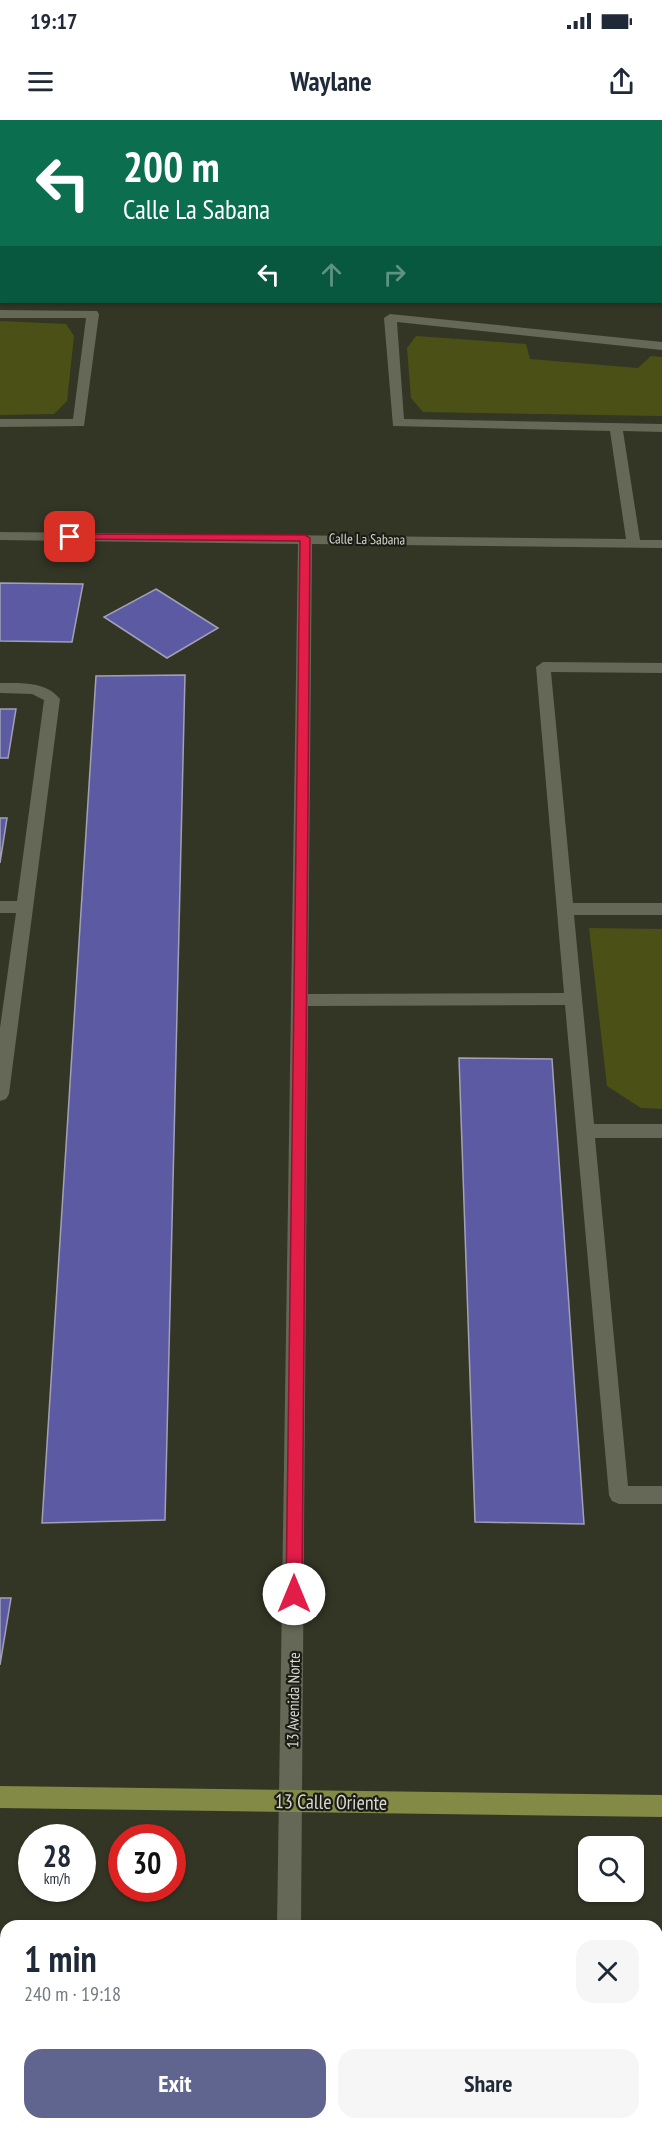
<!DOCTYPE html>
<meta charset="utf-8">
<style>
:root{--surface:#fff;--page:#f6f6f7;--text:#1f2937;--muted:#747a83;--accent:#5f658f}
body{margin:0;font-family:"PT Sans Narrow",sans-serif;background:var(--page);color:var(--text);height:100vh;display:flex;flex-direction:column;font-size:22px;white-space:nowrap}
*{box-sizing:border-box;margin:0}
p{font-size:20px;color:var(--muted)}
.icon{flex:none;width:33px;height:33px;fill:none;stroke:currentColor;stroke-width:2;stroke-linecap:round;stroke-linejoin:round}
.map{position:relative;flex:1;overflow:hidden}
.details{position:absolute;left:0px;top:1800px;width:663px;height:210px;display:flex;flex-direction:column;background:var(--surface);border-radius:18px 18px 0 0;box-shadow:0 2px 4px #0004}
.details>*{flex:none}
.hud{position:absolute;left:0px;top:0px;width:663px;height:183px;box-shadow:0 2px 4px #0004;background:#0b6e4f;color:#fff;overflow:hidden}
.fabs{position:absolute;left:578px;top:1716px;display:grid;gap:12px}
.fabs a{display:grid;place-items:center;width:66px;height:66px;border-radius:12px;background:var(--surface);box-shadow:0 2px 4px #0004;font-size:30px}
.speed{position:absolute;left:18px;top:1704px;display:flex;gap:12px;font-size:30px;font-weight:700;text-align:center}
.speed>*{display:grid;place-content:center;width:78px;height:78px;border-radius:50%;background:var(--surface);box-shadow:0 2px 4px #0004;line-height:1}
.speed small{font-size:15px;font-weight:400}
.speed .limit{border:9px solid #d22;background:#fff;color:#111}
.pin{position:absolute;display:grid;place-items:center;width:51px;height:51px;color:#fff;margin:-26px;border-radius:12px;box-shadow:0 3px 9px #0006}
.me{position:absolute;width:66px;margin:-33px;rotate:0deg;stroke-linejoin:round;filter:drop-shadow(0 0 4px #0008)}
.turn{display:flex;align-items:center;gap:21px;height:126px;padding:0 24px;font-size:27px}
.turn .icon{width:78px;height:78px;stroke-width:2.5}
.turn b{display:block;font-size:42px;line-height:51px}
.lanes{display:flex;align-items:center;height:57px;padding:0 24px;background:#0003;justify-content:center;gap:30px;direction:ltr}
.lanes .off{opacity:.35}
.round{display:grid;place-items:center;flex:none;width:63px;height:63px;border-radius:18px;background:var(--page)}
.overview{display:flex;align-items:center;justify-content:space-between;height:102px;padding:0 24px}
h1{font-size:36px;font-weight:800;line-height:45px}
.cta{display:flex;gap:12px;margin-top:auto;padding:12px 24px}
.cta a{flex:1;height:69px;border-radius:18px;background:var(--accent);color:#fff;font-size:24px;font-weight:800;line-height:69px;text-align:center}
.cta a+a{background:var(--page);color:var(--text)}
.status{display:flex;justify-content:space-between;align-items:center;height:42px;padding:0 30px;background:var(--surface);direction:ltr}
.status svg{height:16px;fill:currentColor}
header{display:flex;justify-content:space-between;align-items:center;height:78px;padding:0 24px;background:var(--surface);font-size:27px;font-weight:800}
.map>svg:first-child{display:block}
.green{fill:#4b5116}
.building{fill:#5d5aa4;stroke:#a0a1b5;stroke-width:1.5}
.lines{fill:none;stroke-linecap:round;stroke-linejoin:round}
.minor{fill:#656856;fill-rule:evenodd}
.major{fill:#838a45;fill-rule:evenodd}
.highway{fill:#97a139;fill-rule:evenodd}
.route{fill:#e11d48;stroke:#92132f;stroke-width:1.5}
.labels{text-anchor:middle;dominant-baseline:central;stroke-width:4.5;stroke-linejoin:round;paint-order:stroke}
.far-street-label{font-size:14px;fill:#d7d9ce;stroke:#1b1c15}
.street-label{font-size:16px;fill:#d7d9ce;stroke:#1b1c15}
.near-street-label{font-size:20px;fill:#d7d9ce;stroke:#1b1c15}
</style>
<div class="status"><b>19:17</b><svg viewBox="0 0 49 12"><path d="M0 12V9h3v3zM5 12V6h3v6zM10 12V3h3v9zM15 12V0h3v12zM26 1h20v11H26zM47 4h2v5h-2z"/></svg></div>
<header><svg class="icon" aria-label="menu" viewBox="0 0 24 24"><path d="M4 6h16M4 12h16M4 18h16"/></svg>Waylane<svg class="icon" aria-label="share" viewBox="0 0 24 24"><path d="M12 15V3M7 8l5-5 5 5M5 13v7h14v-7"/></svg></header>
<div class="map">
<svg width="662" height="2010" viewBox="0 0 662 2010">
<rect width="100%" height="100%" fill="#333625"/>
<g class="green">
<path d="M0,201L66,204L74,216L67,281L54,294L0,295Z"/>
<path d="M416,216L526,224L530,239L638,248L651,236L662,237V296L423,292L411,278L407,228Z"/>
<path d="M589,808L662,809V989L641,988L607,966Z"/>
</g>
<g class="building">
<path d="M0,463L83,464L72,522L0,521Z"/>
<path d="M156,469L218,508L167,538L104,497Z"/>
<path d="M185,555L165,1400L42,1403L96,556Z"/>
<path d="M0,589H16L8,638H0Z"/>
<path d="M0,698H7L0,743Z"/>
<path d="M459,938L552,939L584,1404L475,1402Z"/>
<path d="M0,1478H11L0,1545Z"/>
</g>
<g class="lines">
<g class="minor">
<path d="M646,0H662V4V2H645Z"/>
<path d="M0,190L97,191L99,194L84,306L0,307V299H73L86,198H0Z"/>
<path d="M390,194L662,222V230L397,202L404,299L662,304V312L623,311L640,420H662V428L312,424L308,874L564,873L536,547L543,542L662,543V553L551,552L573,783H662V795H574L594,1004H662V1018H595L628,1366H662V1384H619L612,1381L609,1375L565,885L308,886L301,1806H277L298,424L0,420V412L626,419L610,311L393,306L384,198Z"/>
<path d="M0,563C20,563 46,561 60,579L9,974L6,979L0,981V908L16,793H0V781H17L44,580L32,574L0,573Z"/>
<rect x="273" y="2004" width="24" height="6"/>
</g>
<path class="major" d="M0,1666L662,1675V1697L0,1688Z"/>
<g class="highway">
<path d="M181,0H193L180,2Z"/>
<path d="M367,0H380L381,2H368Z"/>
<path d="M408,0H429L430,1L407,2Z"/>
<rect x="0" y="25" width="2" height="6"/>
<rect x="0" y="45" width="2" height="6"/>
<rect x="0" y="74" width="2" height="8"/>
</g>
</g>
<path class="route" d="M70,414L305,415L310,418L302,1474L300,1479L294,1481L289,1479L286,1474L300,421L67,419V415Z"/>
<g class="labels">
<g class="far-street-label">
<text transform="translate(367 419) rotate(1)">Calle La Sabana</text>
</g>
<g class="street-label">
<text transform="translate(293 1580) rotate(-89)">13 Avenida Norte</text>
</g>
<g class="near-street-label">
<text transform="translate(331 1682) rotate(1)">13 Calle Oriente</text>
</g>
</g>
</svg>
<div class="fabs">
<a><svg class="icon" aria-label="search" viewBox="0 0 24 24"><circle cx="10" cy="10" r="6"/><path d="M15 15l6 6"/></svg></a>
</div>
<div class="speed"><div>28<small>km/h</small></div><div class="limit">30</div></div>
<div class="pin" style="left:70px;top:417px;background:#d93025"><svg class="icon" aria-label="arrive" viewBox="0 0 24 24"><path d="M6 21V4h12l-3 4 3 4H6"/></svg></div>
<svg class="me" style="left:294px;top:1474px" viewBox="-20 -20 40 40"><circle r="19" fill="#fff"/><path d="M0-13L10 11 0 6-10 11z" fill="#e11d48"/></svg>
<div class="hud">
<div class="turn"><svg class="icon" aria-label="left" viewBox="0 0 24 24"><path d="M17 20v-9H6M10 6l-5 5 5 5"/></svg><div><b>200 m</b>Calle La Sabana</div></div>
<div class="lanes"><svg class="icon" aria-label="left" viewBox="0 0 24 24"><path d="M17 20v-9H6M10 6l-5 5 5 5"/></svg><svg class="icon off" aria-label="ahead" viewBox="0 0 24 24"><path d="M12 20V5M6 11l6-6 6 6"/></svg><svg class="icon off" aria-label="right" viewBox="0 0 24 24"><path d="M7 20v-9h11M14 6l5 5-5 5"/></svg></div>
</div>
<section class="details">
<div class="overview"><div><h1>1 min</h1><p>240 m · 19:18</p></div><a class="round"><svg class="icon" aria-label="close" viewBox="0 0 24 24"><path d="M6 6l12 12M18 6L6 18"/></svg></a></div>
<div class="cta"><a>Exit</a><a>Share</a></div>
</section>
</div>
